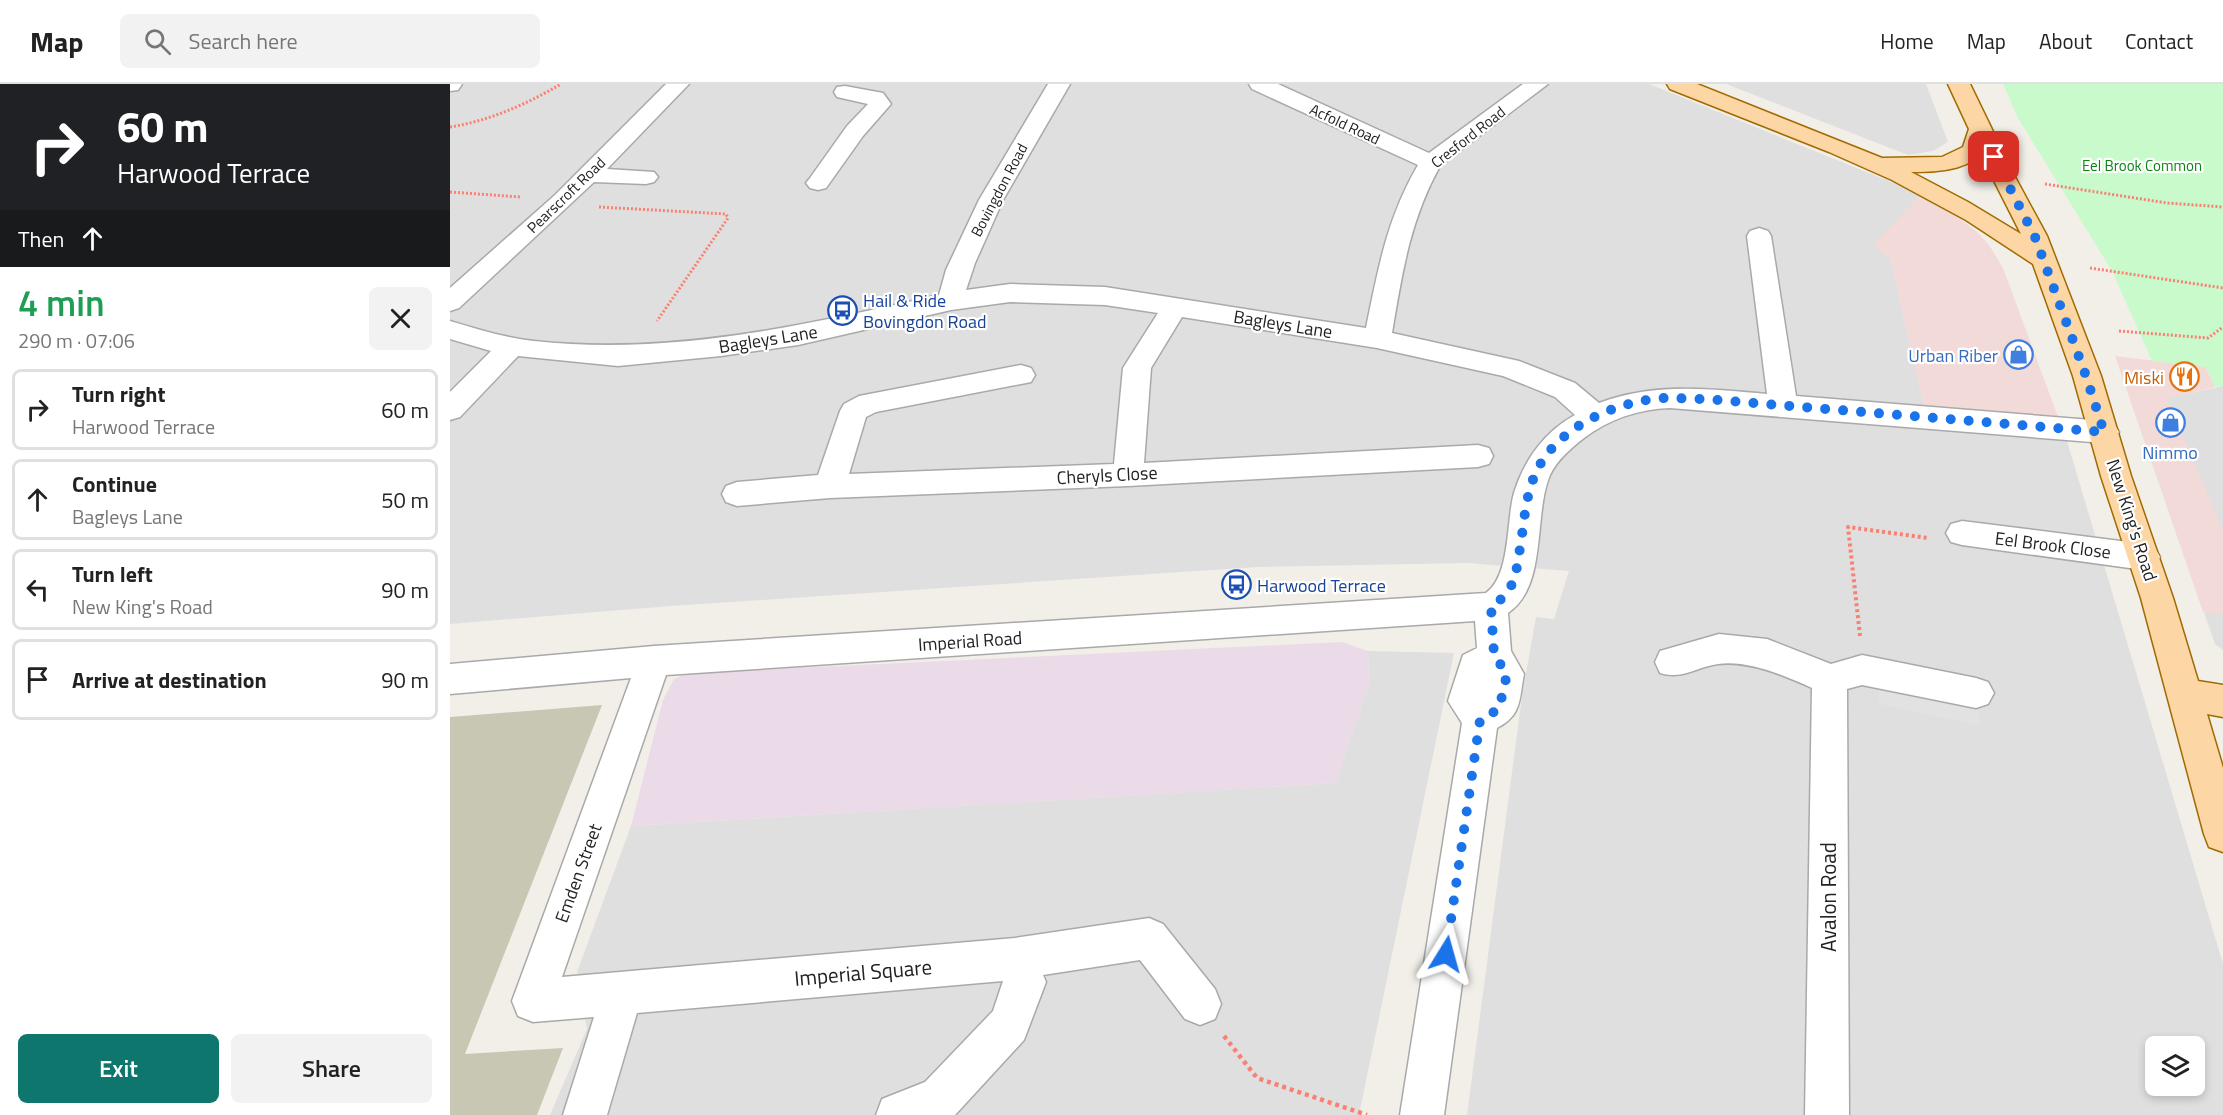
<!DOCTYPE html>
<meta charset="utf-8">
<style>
:root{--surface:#fff;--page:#f2f2f2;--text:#222;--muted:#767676;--line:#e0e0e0;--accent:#0f766e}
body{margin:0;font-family:"Titillium Web",sans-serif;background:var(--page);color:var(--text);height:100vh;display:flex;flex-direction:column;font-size:22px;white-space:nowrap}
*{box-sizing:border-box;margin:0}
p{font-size:20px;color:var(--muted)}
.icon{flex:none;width:33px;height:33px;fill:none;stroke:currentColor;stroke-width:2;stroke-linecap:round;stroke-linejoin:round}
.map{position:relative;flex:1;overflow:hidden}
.side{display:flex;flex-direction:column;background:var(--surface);width:450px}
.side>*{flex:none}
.banner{background:#202124;color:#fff;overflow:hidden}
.fabs{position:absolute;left:1695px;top:952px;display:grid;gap:12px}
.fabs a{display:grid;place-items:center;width:60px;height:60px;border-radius:9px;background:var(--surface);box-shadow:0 3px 9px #0003;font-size:30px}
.pin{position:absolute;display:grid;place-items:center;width:51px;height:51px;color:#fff;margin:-26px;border-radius:12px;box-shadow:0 3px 9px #0006}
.me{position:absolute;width:66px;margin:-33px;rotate:8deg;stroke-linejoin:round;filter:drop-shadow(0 0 4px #0008)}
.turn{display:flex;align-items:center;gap:21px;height:126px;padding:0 18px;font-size:27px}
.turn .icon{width:78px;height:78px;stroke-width:2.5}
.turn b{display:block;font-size:42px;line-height:51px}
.then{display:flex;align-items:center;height:57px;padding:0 18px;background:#0003;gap:12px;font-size:22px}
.round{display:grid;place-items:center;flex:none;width:63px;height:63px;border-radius:9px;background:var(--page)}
.summary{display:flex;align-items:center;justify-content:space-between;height:102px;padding:0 18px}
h1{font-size:36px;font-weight:600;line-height:45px;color:#1e9e55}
.primary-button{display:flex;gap:12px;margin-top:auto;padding:12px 18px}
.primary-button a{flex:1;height:69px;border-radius:9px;background:var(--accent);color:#fff;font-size:24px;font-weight:600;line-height:69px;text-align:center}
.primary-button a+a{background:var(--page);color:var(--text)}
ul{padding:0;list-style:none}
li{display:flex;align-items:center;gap:18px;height:81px;margin:0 12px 9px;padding:0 6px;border:3px solid var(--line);border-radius:9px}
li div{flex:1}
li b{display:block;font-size:22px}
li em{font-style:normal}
header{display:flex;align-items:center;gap:36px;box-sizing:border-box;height:84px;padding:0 30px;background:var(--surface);border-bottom:2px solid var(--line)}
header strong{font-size:28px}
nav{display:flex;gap:33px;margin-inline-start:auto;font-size:21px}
.search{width:420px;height:54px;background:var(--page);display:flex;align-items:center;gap:15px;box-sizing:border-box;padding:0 21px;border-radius:9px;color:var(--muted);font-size:22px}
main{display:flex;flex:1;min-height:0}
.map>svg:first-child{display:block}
.residential{fill:#e0dfdf;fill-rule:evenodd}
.commercial{fill:#f2dad9}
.industrial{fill:#ebdbe8}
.construction{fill:#c7c7b4}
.park{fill:#c8facc}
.parking{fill:#e2e2e2}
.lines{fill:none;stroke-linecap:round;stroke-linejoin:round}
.minor-casing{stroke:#a9a9a9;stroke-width:3}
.major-casing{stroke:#a06b00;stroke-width:3}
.path-far2{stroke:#fa8072;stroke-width:3;stroke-dasharray:2 2;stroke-linecap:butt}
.path-far1{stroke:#fa8072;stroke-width:4;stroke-dasharray:3 3;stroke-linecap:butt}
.path{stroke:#fa8072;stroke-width:4.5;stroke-dasharray:4 4;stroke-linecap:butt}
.minor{fill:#fff;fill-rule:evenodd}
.major{fill:#fcd6a4;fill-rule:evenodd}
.route{stroke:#1a73e8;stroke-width:10;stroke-dasharray:0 18}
.labels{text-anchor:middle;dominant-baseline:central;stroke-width:4.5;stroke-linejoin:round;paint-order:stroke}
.far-street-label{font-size:15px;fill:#222;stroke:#fff}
.far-park-label{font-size:15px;fill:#0c8416;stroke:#fff}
.transit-label{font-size:18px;fill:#164399;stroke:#fff;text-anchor:start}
.street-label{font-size:18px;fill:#222;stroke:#fff}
.shop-label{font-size:18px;fill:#366cbe;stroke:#fff;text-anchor:end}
.food-label{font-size:18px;fill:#c56008;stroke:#fff;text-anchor:end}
.near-street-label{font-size:21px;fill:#222;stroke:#fff}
</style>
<header>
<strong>Map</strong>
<div class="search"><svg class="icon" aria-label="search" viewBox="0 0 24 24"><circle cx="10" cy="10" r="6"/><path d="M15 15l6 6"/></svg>Search here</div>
<nav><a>Home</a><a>Map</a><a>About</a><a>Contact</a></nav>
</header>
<main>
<section class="side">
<div class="banner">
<div class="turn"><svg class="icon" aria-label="right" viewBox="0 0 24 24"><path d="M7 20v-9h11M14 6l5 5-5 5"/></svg><div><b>60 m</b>Harwood Terrace</div></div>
<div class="then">Then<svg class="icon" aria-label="ahead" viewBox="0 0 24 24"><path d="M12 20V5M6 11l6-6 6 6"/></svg></div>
</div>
<div class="summary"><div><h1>4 min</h1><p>290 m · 07:06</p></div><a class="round"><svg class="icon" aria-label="close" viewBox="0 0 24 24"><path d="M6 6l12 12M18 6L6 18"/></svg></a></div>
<ul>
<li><svg class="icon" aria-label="right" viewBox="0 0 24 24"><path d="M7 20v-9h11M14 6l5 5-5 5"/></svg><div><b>Turn right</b><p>Harwood Terrace</p></div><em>60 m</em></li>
<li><svg class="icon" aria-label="ahead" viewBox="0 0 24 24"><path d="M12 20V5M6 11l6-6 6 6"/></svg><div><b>Continue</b><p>Bagleys Lane</p></div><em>50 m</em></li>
<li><svg class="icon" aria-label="left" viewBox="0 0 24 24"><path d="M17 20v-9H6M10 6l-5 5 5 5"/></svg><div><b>Turn left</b><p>New King's Road</p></div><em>90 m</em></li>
<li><svg class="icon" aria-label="arrive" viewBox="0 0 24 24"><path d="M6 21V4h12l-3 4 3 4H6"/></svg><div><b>Arrive at destination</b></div><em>90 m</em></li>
</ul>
<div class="primary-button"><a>Exit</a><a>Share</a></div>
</section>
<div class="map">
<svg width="1773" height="1031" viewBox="0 0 1773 1031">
<rect width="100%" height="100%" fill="#f2efe9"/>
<g class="residential">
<path d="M0,0H1199L1471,110L1441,176L1479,344L1617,357L1773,880V1031H1017L1072,612L1086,533L1104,535L1119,487L1017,479L807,483L221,522L0,540ZM1706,963H1744V1002H1706Z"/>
<path d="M1276,0H1476L1498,58L1483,67L1458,71Z"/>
<path d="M1773,302V566L1765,560L1680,315L1710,316Z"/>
<path d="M918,567L1004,569L909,1031H100L137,945L127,888L181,742L885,699L919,601Z"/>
</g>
<g class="commercial">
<path d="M1471,110L1495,123L1526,147L1539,161L1553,184L1617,357L1479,344L1441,177L1424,161Z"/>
<path d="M1665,272L1756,283L1765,303L1717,315L1773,446V531L1753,528Z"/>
</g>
<path class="industrial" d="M892,558L918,567L919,601L886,699L181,742L213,616L224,595L239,589Z"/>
<path class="construction" d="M152,621L15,970L113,964L87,1031H0V633Z"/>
<path class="park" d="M1553,0H1773V302L1765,303L1756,283L1702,277L1662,187L1568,34Z"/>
<path class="parking" d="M1428,589L1526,609L1530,642L1429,620Z"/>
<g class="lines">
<defs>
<g id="minor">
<path d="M0,0H12L8,6L0,7Z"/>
<path d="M216,0H239L157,85L204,88L208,93L204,98L196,100L144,98L9,224L0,227V204L105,111Z"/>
<path d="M598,0H620L553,116L525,179L516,206L560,200L655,203L916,244C928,185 937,134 968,81L802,5L799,0H828L979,69L1073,0H1098L990,82C960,136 952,189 942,249L1069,277L1125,299L1149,319C1205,298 1259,305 1317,310L1297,152L1300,147L1309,144L1318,147L1321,152L1346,312L1654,337L1664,340L1669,348L1664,356L1654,359L1220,324C1189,325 1159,335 1134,354C1121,364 1107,376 1100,391C1083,431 1098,502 1058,529L1061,567L1074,590C1069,616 1072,631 1047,644L994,1031H950L1012,639L998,617L1013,571L1027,564L1025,537L216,591L112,893L565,854L699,834L713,840L765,905L771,920L765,935L750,941L735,935L690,876L593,891L596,898L574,956L505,1031H426L432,1015L475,998L543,927L553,897L187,929L157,1031H113L144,933L83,938L68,932L62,917L181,594L0,610V580L204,562L1036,509C1061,491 1056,437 1064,409C1074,376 1095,347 1125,331L1105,313L1053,292L927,264L732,233L701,284L694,379L1028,361L1039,364L1043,372L1039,380L1028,383L678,402L380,414L287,422L276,418L272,410L276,402L287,398L368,391L390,327L394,320L409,312L571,281L581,284L585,291L581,298L426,328L416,333L399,390L664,380L673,284L708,229L655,221L560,218L501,226L348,261L271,272L168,282L68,272L10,333L0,336V308L41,267L0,255V237C27,245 56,254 84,257C222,272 355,241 489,211L496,186L529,116Z"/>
<path d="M395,2L433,9L441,20L413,52L376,104L368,106L360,104L356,99L360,94L397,42L418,20L387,13L384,8L387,3Z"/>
<path d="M1512,437L1694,460L1705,464L1710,473L1705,482L1694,486L1512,461L1501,458L1496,449L1501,440Z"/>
<path d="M1269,550L1317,555L1381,580L1412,571L1526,594L1538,598L1544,609L1538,620L1526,624L1412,601L1397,605L1399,1031H1355L1362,604C1335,592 1299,576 1268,580C1246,583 1232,596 1210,589L1205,578L1210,567Z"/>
</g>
<path id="major" d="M1217,0H1247L1432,74L1492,73L1513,63L1519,45L1498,0H1520L1565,93L1597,152L1651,292L1681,392L1723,514L1748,597L1773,601V633L1757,630L1773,684V768L1759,763L1754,750L1691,514L1651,392L1623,292L1583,180L1516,136L1442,96L1379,68L1220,5ZM1531,71L1571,150L1518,118L1461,88C1485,88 1512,87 1531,71Z"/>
</defs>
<use href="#minor" class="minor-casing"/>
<use href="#major" class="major-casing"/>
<g class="path-far2">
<path d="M0,43C39,37 77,20 111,0"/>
<path d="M1595,100L1717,119L1773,123"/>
<path d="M0,108L70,113"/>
<path d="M149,123L276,130L278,134L207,237"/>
<path d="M1640,184L1773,204"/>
<path d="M1669,247L1758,254L1773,243"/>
</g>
<path class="path-far1" d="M1410,552L1398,443L1478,454"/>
<path class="path" d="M774,952L807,994L917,1031"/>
<use href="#minor" class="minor"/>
<use href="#major" class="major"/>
</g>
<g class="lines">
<path class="route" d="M996,870L1030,636L1049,625L1057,590L1044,571L1041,522C1065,509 1066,489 1070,464C1074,441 1075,415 1084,393C1103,344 1166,317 1215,314C1228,314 1242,315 1256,315L1654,348L1636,292L1585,153L1544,73"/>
</g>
<defs>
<symbol id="bus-ring" viewBox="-11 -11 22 22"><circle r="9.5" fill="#fff" stroke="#1a4fb4" stroke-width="1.5"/><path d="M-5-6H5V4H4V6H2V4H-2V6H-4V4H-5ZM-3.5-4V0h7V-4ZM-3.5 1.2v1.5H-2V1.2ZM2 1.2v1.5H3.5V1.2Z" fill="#1a4fb4"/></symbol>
<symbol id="shop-ring" viewBox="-11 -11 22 22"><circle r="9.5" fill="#fff" stroke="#3f7fe0" stroke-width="1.5"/><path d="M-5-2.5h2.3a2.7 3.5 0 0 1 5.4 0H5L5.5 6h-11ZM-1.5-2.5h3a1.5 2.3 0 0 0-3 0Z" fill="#3f7fe0"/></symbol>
<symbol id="restaurant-ring" viewBox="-11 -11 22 22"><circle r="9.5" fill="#fff" stroke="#e8710a" stroke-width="1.5"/><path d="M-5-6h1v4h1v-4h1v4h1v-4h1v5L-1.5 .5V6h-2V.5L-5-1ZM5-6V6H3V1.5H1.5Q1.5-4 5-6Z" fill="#e8710a"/></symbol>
</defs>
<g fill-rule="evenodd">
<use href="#bus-ring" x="376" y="210" width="33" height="33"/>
<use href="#shop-ring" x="1552" y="254" width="33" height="33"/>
<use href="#restaurant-ring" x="1718" y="276" width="33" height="33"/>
<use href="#shop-ring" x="1704" y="322" width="33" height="33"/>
<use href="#bus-ring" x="770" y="484" width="33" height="33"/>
</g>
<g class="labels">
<g class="far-street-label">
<text transform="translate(895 40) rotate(25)">Acfold Road</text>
<text transform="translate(1018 53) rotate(-38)">Cresford Road</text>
<text transform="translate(549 106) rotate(-62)">Bovingdon Road</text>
<text transform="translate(116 111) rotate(-44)">Pearscroft Road</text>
</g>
<g class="far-park-label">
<text x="1692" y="81">Eel Brook Common</text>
</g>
<g class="transit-label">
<text x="413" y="216">Hail &amp; Ride<tspan x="413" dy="21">Bovingdon Road</tspan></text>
<text x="807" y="501">Harwood Terrace</text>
</g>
<g class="street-label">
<text transform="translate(833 240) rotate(9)">Bagleys Lane</text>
<text transform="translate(318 255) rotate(-9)">Bagleys Lane</text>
<text transform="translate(657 391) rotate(-3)">Cheryls Close</text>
<text transform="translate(1682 436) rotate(72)">New King's Road</text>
<text transform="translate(1603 461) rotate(7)">Eel Brook Close</text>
<text transform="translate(520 557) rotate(-4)">Imperial Road</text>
<text transform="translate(128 789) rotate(-70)">Emden Street</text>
</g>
<g class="shop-label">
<text x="1548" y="271">Urban Riber</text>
<text x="1720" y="368" text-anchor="middle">Nimmo</text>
</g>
<g class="food-label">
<text x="1714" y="293">Miski</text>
</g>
<g class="near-street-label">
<text transform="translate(1378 813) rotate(-90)">Avalon Road</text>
<text transform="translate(413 888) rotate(-5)">Imperial Square</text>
</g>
</g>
</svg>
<div class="fabs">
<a><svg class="icon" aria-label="layers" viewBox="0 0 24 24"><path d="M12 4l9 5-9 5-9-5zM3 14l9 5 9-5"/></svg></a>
</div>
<div class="pin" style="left:1544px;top:73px;background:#d93025"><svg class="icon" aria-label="arrive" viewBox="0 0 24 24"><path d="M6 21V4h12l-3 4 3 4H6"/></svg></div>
<svg class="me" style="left:996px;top:870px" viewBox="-20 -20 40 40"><path d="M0-17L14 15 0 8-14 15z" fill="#1a73e8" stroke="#fff" stroke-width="4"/></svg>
</div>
</main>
